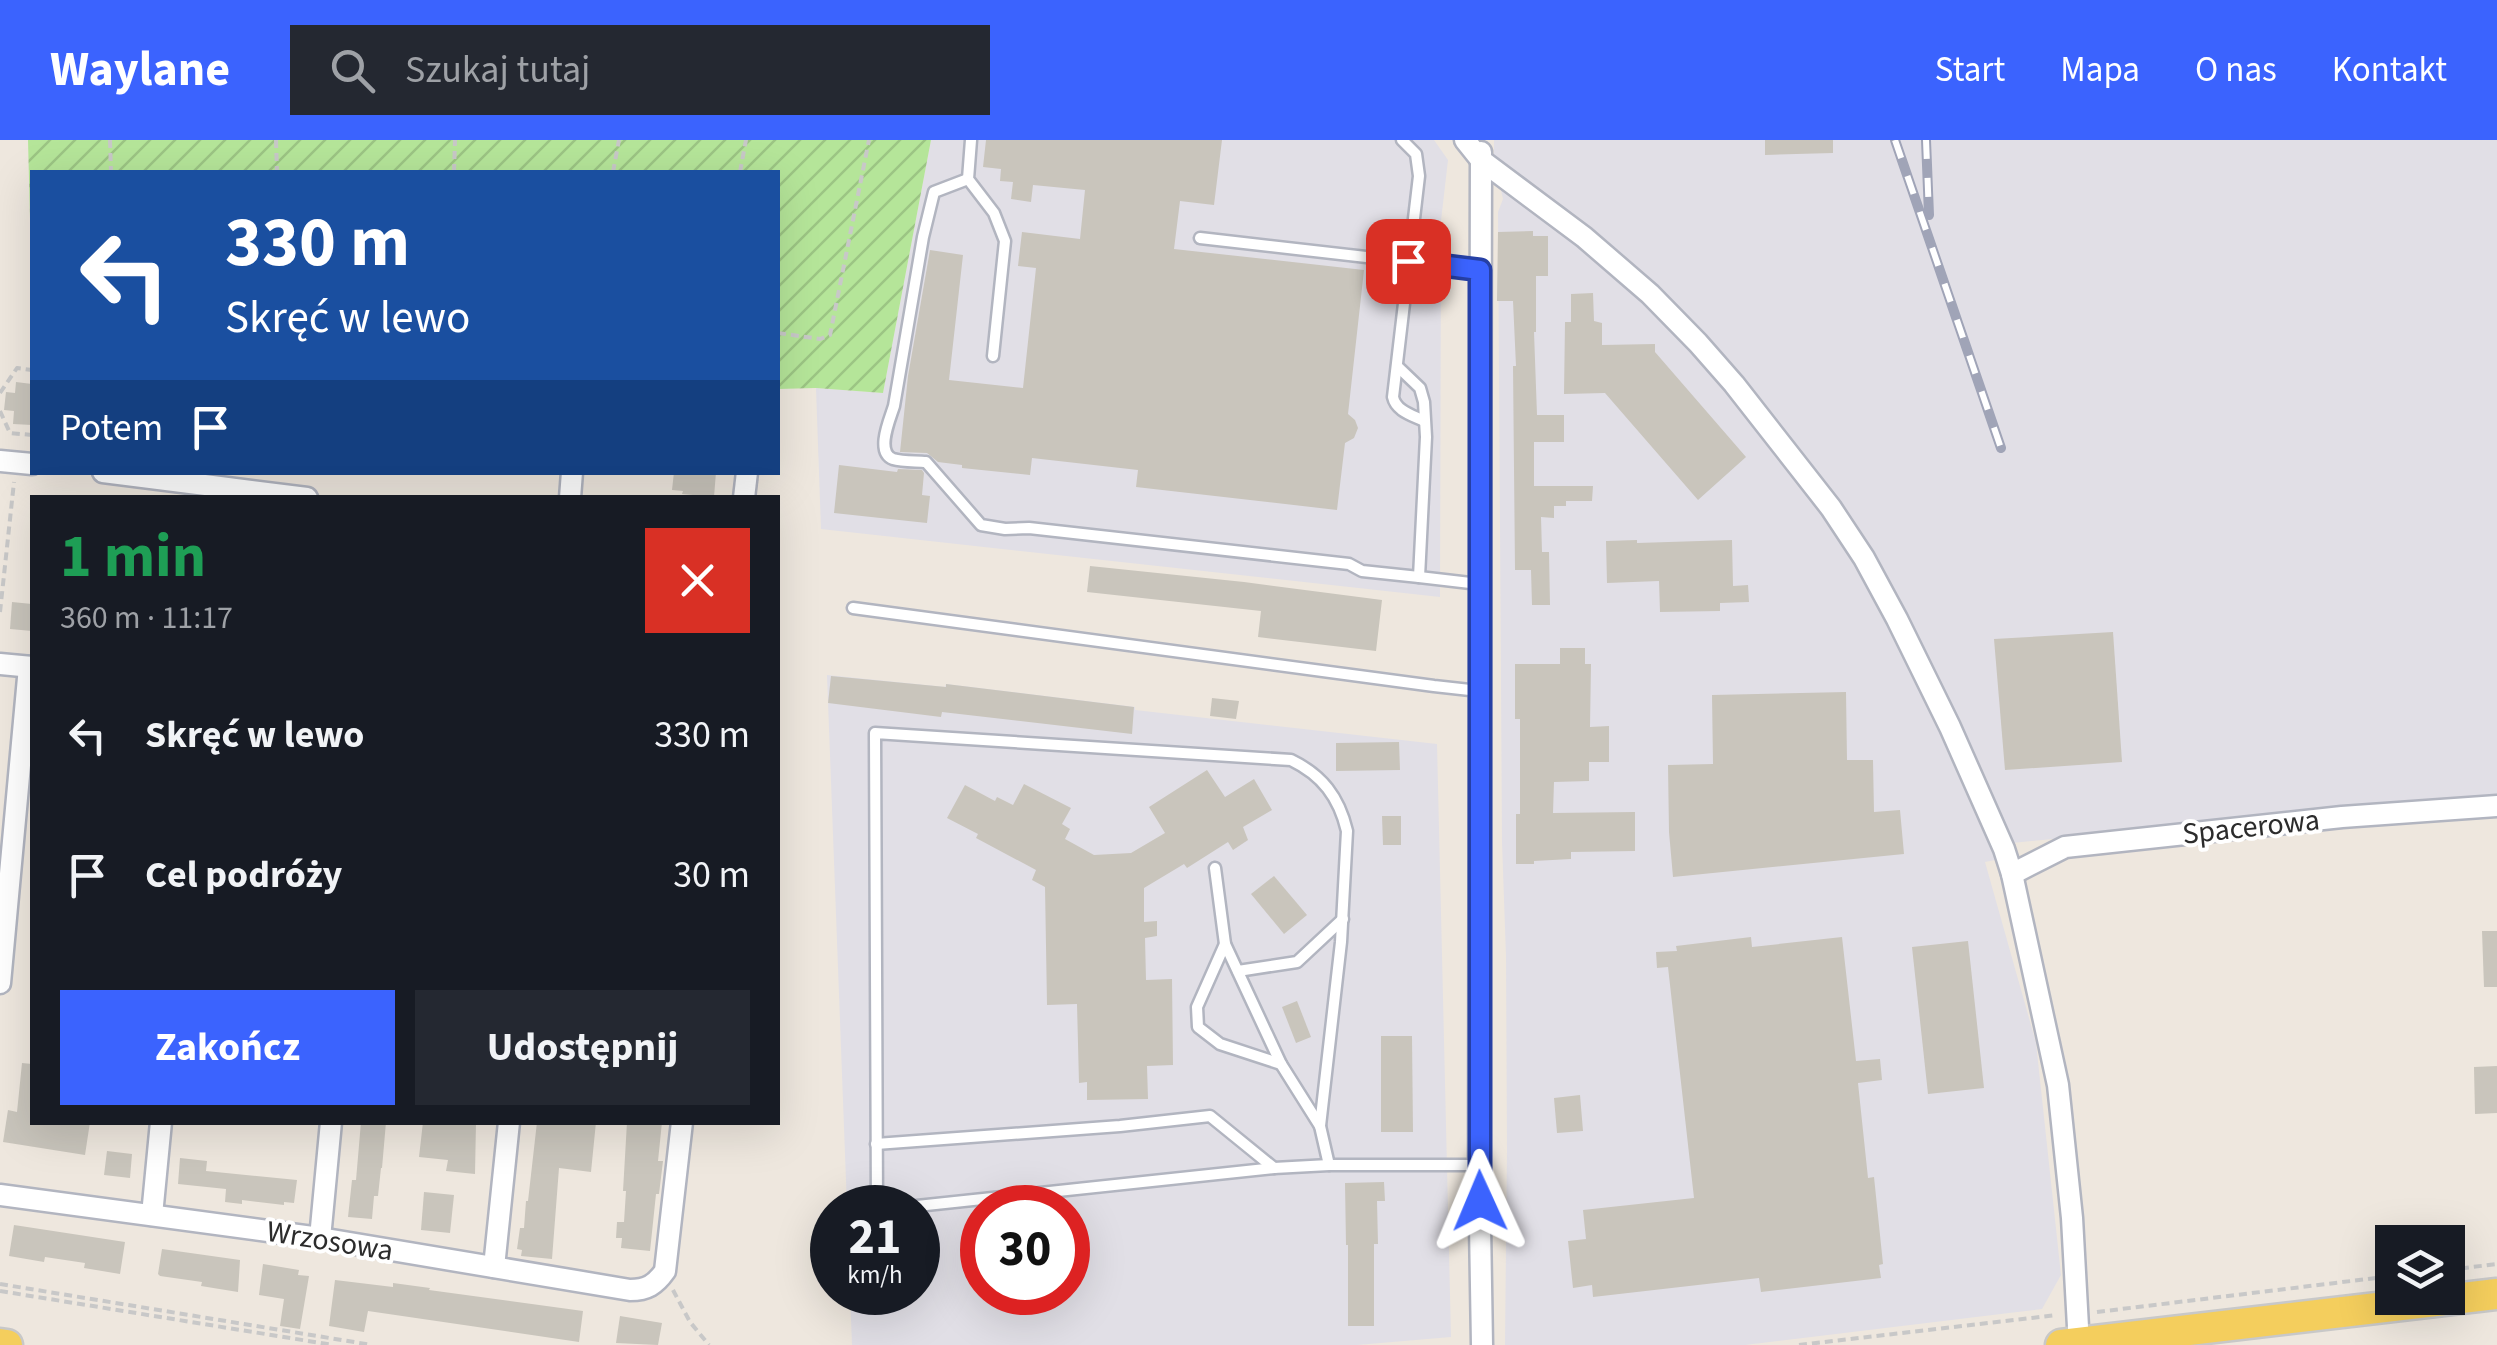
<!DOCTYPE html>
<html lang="pl">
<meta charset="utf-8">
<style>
:root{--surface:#171b24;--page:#242831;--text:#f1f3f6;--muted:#9ea1a6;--accent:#3b63fe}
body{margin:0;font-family:"Source Sans 3",sans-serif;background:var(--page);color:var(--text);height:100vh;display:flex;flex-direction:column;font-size:38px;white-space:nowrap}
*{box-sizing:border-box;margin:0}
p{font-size:32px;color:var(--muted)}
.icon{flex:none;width:55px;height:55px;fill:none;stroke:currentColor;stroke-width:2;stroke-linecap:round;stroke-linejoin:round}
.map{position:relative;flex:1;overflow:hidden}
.drawer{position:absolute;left:30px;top:355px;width:750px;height:630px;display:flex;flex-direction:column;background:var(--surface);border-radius:0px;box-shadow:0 10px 40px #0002}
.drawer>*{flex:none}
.banner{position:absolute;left:30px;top:30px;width:750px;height:305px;border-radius:0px;box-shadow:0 10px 40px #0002;background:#1a4fa0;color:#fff;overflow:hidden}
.fabs{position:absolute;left:2375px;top:1085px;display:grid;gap:20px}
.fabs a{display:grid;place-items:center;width:90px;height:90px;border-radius:0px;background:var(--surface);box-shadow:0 10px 40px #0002;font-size:50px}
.speed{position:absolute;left:810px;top:1045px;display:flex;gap:20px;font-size:50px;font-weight:700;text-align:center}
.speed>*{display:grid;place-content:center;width:130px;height:130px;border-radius:50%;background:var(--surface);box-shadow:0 10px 40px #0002;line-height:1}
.speed small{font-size:25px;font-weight:400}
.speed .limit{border:15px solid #d22;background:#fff;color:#111}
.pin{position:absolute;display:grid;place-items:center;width:85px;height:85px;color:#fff;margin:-42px;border-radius:20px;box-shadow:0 5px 15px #0006}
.me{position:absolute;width:110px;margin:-55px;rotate:359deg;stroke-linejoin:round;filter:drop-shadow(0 0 8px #0008)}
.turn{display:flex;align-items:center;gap:35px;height:210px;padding:0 30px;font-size:45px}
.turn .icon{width:130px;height:130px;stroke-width:2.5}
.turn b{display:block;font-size:70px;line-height:85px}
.then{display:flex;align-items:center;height:95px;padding:0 30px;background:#0003;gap:20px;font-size:38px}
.round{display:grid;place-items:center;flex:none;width:105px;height:105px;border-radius:0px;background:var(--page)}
.summary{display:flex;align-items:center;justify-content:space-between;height:170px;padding:0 30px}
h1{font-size:60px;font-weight:700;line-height:75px;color:#1e9e55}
.button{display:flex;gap:20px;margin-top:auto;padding:20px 30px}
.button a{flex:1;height:115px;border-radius:0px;background:var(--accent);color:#fff;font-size:40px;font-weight:700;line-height:115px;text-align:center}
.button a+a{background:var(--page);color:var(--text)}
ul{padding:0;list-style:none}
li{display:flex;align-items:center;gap:30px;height:140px;padding:0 30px}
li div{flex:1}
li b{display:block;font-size:38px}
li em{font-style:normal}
header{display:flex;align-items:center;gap:60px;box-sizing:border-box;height:140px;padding:0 50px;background:var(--accent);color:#fff}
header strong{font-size:48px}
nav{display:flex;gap:55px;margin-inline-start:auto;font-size:35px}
.search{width:700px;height:90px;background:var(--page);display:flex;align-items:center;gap:25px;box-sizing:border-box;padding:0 35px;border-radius:0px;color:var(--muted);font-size:38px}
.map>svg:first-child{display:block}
.industrial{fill:#e1dfe6;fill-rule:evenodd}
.garden{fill:url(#garden-furrows)}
.building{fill:#c9c5bc}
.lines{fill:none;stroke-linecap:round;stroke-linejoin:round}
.lane-casing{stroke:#b2b5c0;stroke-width:15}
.street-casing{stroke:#b2b5c0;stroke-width:25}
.primary-casing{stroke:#c8c8c8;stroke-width:35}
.path{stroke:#c8c8c8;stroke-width:4;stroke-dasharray:8 5;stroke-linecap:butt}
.lane{stroke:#fff;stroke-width:10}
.street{stroke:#fff;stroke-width:20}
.primary{stroke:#f4ce5d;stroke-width:30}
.rail-casing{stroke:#a0a4b7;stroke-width:10}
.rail{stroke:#fff;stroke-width:6;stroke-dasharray:19;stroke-linecap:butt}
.route-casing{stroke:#2640a5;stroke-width:25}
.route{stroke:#3b63fe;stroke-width:18}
.labels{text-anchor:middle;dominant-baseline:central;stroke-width:8;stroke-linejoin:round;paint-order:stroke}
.street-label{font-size:30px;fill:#2c2c2c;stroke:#fff}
</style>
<header>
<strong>Waylane</strong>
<div class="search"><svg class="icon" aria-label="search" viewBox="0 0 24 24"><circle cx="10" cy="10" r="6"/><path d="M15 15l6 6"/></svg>Szukaj tutaj</div>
<nav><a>Start</a><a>Mapa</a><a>O nas</a><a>Kontakt</a></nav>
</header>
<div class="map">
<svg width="2497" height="1205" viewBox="0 0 2497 1205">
<defs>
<pattern id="garden-furrows" width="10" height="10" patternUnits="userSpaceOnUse" patternTransform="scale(2.5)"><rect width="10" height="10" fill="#b5e599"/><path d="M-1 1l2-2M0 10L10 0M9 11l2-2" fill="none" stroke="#9cc584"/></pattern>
</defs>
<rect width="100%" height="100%" fill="#eee7de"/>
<g class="industrial">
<path d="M931,0H1434L1448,20L1439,98L1441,100L1440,457L821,389L816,248L883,253Z"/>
<path d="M1494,0H2497V656L2012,703L1995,720L1985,722L2036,903L2061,1135L2042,1169L1745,1205H1505L1507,1010L1506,816L1502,702L1498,72L1503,59L1494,20Z"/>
<path d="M827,535L945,547L946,544L1135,567V570L1437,604L1451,1197L1357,1205H852L850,1153L918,1152V1068L847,1067ZM982,1068H1068V1152H982Z"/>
</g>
<path class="garden" d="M28,0H931L883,253L816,248L778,249V32H32V157Z"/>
<g class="building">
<path d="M986,0H1222L1214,65L1180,61L1174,109L1364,130L1348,274L1355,280L1358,288L1354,298L1345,303L1337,370L1136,347L1138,330L1032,318L1030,335L962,328V325L938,322L927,313L900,312L908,236L930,110L963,115L949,240L1023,248L1036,128L1018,126L1022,92L1080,99L1085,50L1033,45L1031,62L1011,59L1013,42L1000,41L1001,29L983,27Z"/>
<path d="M1765,0H1833V13L1765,15Z"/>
<path d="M1533,91V96H1548V136H1536V192H1534L1537,275H1564V302H1534V346H1593L1592,361H1566V366H1554V378L1541,377L1542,412H1549L1550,465H1532L1531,430H1515L1513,226H1516L1513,161H1497L1498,92Z"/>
<path d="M1593,153L1594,181L1602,183V205L1655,204V212L1746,317L1698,360L1605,253L1564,254L1565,182H1571V154Z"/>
<path d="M16,242L32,244V285L13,284L14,271L4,270L6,252L15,253Z"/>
<path d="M839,325L897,332L898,329L922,330L924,333L922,355L930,356L927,383L834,373Z"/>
<path d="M674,332H716L714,357L682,354L683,351L672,350Z"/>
<path d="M1637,400V403L1732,400L1733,446L1748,445L1749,462L1720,463V471L1660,472L1659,441L1607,443L1606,401Z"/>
<path d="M1090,426L1244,442L1382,460L1376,511L1258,497L1261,471L1087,452Z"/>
<path d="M12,462L32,464V491L10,489Z"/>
<path d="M2113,492L2122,622L2005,630L1994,499Z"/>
<path d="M1560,508H1585V524H1591L1590,587L1609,586V622H1589V641L1554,642L1553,673L1635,672V711L1571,712V719L1534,721V724H1516V674H1520V579H1515V524H1560Z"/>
<path d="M831,536L946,547V544L1134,567L1132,594L942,572L941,577L828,563Z"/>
<path d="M1846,552L1847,620H1873L1874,672L1900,670L1904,714L1673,737L1669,692L1668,625L1713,624L1712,555Z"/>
<path d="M1212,558L1239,561L1236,579L1210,576Z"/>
<path d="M1399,602L1400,630L1336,631V603Z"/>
<path d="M1207,630L1225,657L1254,639L1272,670L1243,687L1248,700L1233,710L1228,702L1187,728L1184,724L1144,748V782L1157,781V796L1145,798L1146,840L1172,839L1173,925L1147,926L1148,959L1087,960V942L1079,943L1077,864L1047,865L1045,747L1032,740L1036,730L976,698L978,694L947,678L965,645L995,661L997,657L1013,665L1024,644L1071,668L1062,684L1070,689L1065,699L1094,715L1131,713L1165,693L1149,667Z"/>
<path d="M1382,676H1401V705H1383Z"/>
<path d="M1274,736L1307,775L1284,794L1251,754Z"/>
<path d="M2482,791H2497V847H2484Z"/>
<path d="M1751,797L1752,807L1842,797L1856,921L1880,919L1882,940L1858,943L1868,1038L1874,1037L1883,1124L1879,1125L1881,1138L1761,1152L1759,1138L1593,1157L1592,1145L1573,1148L1568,1101L1586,1099L1583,1070L1694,1058L1668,827L1657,828L1656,812L1677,811L1676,806Z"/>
<path d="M1968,801L1984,948L1928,954L1912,807Z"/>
<path d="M1297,861L1311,897L1296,903L1282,867Z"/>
<path d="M1381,896H1412L1413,992H1381Z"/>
<path d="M22,923L32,924V982H90L85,1015L3,1002L8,970L17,972Z"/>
<path d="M2497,926V973L2475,974L2474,927Z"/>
<path d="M1580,955L1583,991L1557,993L1554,958Z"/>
<path d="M361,982H386L382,1028H381L378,1056H374L372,1079L348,1077L352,1040H356Z"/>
<path d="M423,982H476L475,1034L446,1031L448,1020L419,1017Z"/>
<path d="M537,982H596L591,1032L559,1028L552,1119L521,1116L522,1110L517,1109L520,1088H524L526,1061H528Z"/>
<path d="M627,982H662L658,1021H663L659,1054H656L650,1111L621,1108L622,1098H616L617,1082H624L626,1051H623Z"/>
<path d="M107,1011L132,1014L130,1038L104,1035Z"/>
<path d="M180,1018L207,1021L206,1031L297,1040L294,1063L284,1062V1065L242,1060V1064L225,1062L226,1049L178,1044Z"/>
<path d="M1384,1042L1385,1061H1377L1378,1104H1374V1186H1348V1105H1346L1345,1043Z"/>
<path d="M424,1052L454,1055L450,1093L421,1090Z"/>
<path d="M14,1085L125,1102L120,1134L84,1128L85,1123L45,1117L44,1122L9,1116Z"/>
<path d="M162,1109L240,1120L238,1152L201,1146L202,1142L160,1136L158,1134Z"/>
<path d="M263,1124L299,1130L298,1135L309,1136L300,1189L280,1186L284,1159L259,1155Z"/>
<path d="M335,1140L393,1147V1143L430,1148L429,1150L583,1171L579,1202L368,1171L364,1192L329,1186Z"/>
<path d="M620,1176L662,1183L658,1205L616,1203Z"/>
</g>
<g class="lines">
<defs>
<g id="lane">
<path d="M971,0L968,39L994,73L1005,101L993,216"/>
<path d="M1402,0L1416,14L1419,36L1393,257C1396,271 1412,275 1424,281"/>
<path d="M968,39L934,52L923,97L894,266C890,279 875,312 893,319C903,322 916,321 926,322L981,385L1005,389L1029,388L1349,424L1362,431L1419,437L1426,297L1424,262L1420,248L1397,226"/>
<path d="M1200,98L1480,130"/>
<path d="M1419,437L1479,444"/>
<path d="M853,468L1434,546L1479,551"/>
<path d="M1215,728L1225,804L1281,924L1320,986"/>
<path d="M1225,804L1197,867L1198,887L1220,904L1281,924"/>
<path d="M1238,831L1297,822L1343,779"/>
<path d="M876,1004L1120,986L1210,976L1274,1028"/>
<path d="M877,1068L875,593L1291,620C1322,635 1339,657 1347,691L1341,802L1320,986L1329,1025"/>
<path d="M898,1068L1274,1028L1329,1025H1478"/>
</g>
<g id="street">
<path d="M1465,0L1481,20L1584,97L1650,154L1698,203L1734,244L1831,368L1864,418L1897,479L1950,587L2004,709L2012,734L2058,945L2072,1078L2079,1205"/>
<path d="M1481,12L1479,1025L1482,1205"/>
<path d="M0,321L32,324"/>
<path d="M103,332L307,358"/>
<path d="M570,358L572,332"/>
<path d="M744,358L747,332"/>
<path d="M0,524L32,527"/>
<path d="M2012,734L2065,707L2342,677L2497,666"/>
<path d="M0,843L29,527"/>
<path d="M0,1055L320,1098L630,1150C647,1150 655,1145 665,1131L682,982"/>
<path d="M152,1075L161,982"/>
<path d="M320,1098L331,982"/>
<path d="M494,1127L509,982"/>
</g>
<g id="primary">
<path d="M0,1204L7,1205"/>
<path d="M2061,1205L2497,1154"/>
</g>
</defs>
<use href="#lane" class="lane-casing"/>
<use href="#street" class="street-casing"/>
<use href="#primary" class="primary-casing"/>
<g class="path">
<path d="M110,0L111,32"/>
<path d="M276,0L277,32"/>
<path d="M454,32L455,0"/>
<path d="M613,32L619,0"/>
<path d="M740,32L746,0"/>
<path d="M778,193L820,199L830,195L869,0"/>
<path d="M0,253L17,228L32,230"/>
<path d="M0,271L10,293L32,295"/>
<path d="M0,472L14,342"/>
<path d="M2448,1130L2497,1124"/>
<path d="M0,1144L372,1205"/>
<path d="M673,1150L690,1182L709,1205"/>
<path d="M0,1151L333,1205"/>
<path d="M2097,1172L2392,1136"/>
<path d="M1799,1205L2057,1175"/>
</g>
<use href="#lane" class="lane"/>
<use href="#street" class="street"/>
<use href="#primary" class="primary"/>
<defs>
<g id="rail">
<path d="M1895,0L2001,308"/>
<path d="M1926,0L1929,75"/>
</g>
</defs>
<use href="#rail" class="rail-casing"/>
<use href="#rail" class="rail"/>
</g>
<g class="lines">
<defs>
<path id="route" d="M1408,121L1480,130V1061"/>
</defs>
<use href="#route" class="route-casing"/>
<use href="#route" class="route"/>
</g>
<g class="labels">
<g class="street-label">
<text transform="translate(2251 687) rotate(-6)">Spacerowa</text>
<text transform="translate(330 1101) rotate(9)">Wrzosowa</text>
</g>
</g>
</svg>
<div class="fabs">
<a><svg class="icon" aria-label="layers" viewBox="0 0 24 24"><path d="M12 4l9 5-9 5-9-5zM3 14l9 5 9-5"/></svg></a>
</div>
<div class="speed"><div>21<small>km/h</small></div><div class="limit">30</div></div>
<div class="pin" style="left:1408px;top:121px;background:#d93025"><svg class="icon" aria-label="arrive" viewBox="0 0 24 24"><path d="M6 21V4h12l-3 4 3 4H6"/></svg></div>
<svg class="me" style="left:1480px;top:1061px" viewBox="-20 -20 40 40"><path d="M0-17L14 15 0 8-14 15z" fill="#3b63fe" stroke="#fff" stroke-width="4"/></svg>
<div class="banner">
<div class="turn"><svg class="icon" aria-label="left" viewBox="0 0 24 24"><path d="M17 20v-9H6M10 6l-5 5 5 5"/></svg><div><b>330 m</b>Skręć w lewo</div></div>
<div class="then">Potem<svg class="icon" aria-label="arrive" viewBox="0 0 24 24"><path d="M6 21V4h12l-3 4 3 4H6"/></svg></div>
</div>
<section class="drawer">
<div class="summary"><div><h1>1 min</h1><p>360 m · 11:17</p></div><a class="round" style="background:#d93025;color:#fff"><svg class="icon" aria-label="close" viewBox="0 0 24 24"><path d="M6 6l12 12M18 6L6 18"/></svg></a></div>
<ul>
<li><svg class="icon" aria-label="left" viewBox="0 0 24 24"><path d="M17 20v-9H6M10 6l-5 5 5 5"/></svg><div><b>Skręć w lewo</b></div><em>330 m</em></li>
<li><svg class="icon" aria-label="arrive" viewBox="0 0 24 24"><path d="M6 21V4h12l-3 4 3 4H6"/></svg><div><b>Cel podróży</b></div><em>30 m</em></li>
</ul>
<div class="button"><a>Zakończ</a><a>Udostępnij</a></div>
</section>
</div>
